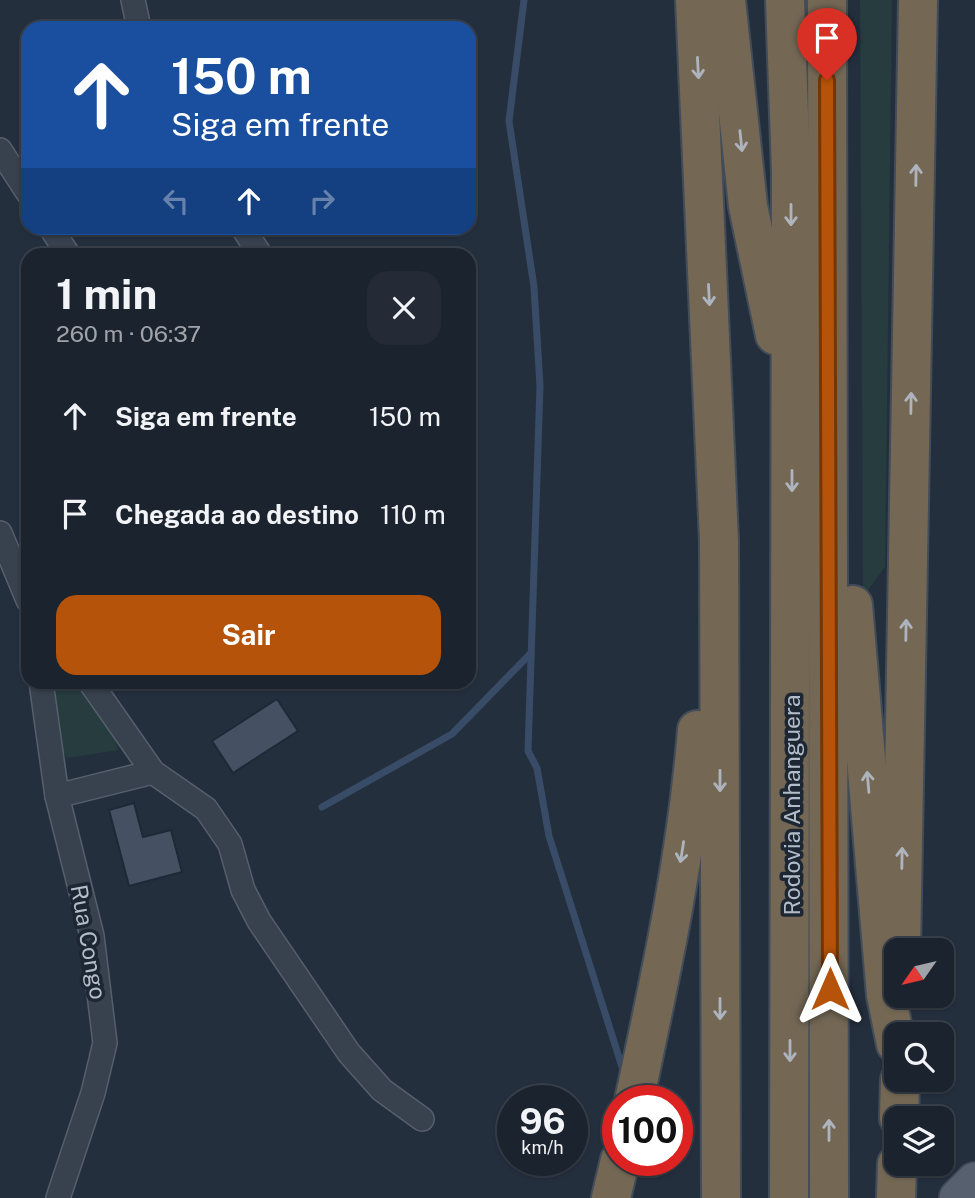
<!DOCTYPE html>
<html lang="pt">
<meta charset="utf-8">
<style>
:root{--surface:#1b232e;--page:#242b36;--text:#f1f3f6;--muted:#a0a4aa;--line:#39404a;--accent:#b45309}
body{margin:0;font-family:"Public Sans",sans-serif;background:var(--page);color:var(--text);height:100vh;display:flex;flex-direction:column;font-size:26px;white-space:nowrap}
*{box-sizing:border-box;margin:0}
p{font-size:23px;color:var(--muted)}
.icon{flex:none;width:38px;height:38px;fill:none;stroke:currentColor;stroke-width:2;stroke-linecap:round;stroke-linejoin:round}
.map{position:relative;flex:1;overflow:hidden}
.sheet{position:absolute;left:21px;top:248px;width:455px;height:441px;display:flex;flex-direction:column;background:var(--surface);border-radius:21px;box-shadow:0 2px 5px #0004,0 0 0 2px var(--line)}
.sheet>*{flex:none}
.top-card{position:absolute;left:21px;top:21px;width:455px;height:214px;border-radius:21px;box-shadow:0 2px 5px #0004,0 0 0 2px var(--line);background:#1a4fa0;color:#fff;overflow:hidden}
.needle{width:46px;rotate:236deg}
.fabs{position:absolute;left:884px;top:938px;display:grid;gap:14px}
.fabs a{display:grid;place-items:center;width:70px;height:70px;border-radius:14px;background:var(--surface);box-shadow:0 2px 5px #0004,0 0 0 2px var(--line);font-size:35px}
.speed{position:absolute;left:497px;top:1085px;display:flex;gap:14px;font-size:35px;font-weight:700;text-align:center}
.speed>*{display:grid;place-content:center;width:91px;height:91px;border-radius:50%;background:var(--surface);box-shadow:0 2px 5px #0004,0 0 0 2px var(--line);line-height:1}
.speed small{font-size:18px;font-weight:400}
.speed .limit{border:10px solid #d22;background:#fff;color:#111}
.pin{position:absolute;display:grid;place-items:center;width:60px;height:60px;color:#fff;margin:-72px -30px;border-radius:50% 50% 50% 0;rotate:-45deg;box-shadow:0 0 7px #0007}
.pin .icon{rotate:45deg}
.me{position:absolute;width:77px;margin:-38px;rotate:0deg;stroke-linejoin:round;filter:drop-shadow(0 0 5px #0008)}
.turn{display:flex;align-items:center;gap:24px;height:147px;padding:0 35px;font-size:32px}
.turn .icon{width:91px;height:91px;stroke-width:2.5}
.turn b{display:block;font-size:49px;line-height:60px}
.lanes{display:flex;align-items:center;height:66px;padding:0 35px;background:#0003;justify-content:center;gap:35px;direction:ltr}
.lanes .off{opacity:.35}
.round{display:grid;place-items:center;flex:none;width:74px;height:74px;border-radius:21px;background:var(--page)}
.summary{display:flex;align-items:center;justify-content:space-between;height:119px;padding:0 35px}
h1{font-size:42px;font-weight:700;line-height:52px}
.primary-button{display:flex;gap:14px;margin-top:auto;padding:14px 35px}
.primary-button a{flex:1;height:80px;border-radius:21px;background:var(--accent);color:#fff;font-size:28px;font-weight:700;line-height:80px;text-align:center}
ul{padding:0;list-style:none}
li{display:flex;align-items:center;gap:21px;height:98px;padding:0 35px}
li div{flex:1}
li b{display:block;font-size:26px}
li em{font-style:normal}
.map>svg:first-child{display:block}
.green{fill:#263c3f}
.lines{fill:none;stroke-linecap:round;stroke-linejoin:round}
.stream{stroke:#394c67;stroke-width:7}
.building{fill:#455162;stroke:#1f2835;stroke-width:2}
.street-casing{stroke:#565f6c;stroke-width:26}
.primary-casing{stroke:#414a57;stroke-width:40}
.highway-casing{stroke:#434c59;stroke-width:42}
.street{stroke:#38414e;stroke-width:23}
.primary{stroke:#56606e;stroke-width:37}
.highway{stroke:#746855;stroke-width:38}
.oneway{stroke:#aeb4bd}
.route-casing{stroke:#753606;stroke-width:18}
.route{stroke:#b45309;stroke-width:12}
.labels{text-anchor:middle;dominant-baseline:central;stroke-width:7;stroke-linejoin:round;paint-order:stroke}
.street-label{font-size:23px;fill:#b4bcc9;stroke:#1d2633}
</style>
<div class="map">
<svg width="975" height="1198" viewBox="0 0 975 1198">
<rect width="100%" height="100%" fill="#242f3e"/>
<g class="green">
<path d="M860,0H892L885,567L863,597Z"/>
<path d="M61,683H80L112,730L118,750L67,758L59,745L53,694Z"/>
</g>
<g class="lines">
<g class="stream">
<path d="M524,0L509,121L534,287L540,386L528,751L537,768L549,836L623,1070"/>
<path d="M322,807L452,734L531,653"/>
</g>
</g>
<g class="building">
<path d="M277,699L298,731L233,773L212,741Z"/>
<path d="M134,803L143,837L171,830L182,872L129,886L109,810Z"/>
</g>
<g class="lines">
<defs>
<g id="street">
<path d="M133,0L139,28"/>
<path d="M0,150L28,193"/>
<path d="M51,228L69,256"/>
<path d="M243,228L261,256"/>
<path d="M0,533L28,600"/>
<path d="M41,682L57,796L92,936L105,1043L93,1093L58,1198"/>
<path d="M90,682L153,772L206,809L230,844L243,890L259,921L349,1053L382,1090L422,1119"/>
<path d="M57,796L153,772"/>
</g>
<path id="primary" d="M958,1198L975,1181"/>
<g id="highway">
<path d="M695,0L719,541L721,1198"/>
<path d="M726,0L748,206L775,335"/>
<path d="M785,0L791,172L789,1198"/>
<path d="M827,0L829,1198"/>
<path d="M853,605L886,995L896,1044"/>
<path d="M901,950L918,0"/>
<path d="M634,1101C660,978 687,856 697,730"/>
<path d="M899,1118L900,1080"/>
<path d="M611,1198L620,1160"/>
<path d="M896,1198L897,1164"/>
</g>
</defs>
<use href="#street" class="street-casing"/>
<use href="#primary" class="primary-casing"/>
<use href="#highway" class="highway-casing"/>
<use href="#street" class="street"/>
<use href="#primary" class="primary"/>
<use href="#highway" class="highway"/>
</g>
<defs><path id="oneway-shaft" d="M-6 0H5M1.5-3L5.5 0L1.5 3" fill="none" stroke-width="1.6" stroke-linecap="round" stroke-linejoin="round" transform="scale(1.75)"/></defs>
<g class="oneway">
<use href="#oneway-shaft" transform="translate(698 68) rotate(87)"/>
<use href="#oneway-shaft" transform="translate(741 141) rotate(84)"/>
<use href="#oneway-shaft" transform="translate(916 175) rotate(-89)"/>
<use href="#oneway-shaft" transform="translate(791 215) rotate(90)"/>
<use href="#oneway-shaft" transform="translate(709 295) rotate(87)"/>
<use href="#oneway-shaft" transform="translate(911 403) rotate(-89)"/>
<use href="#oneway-shaft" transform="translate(792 481) rotate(90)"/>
<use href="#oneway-shaft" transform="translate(906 630) rotate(-89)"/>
<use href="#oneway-shaft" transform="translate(720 781) rotate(90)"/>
<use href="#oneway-shaft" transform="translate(868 782) rotate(-95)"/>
<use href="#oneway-shaft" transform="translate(682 852) rotate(99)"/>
<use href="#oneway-shaft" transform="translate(902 858) rotate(-89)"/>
<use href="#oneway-shaft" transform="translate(720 1009) rotate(90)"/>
<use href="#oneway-shaft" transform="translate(790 1051) rotate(90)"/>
<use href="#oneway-shaft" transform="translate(829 1130) rotate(-90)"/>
</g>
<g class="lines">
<defs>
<path id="route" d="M827,80L830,989"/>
</defs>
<use href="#route" class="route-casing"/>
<use href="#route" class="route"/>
</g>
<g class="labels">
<g class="street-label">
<text transform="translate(791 805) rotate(-90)">Rodovia Anhanguera</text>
<text transform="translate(89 942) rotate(80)">Rua Congo</text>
</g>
</g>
</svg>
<div class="fabs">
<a><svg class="needle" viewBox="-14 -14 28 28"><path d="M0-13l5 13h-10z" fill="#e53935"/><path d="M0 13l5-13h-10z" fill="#a0a4aa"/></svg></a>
<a><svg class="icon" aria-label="search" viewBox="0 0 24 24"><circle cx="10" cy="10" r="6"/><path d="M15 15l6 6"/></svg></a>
<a><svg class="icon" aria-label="layers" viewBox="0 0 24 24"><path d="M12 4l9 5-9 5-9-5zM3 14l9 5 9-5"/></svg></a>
</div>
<div class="speed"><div>96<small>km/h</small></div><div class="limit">100</div></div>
<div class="pin" style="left:827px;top:80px;background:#d93025"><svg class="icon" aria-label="arrive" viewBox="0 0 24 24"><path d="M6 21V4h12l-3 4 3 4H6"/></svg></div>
<svg class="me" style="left:830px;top:989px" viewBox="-20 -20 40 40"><path d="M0-17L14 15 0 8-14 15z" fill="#b45309" stroke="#fff" stroke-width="4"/></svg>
<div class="top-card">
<div class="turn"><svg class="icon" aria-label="ahead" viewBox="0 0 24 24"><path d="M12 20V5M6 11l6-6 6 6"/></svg><div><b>150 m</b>Siga em frente</div></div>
<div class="lanes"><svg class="icon off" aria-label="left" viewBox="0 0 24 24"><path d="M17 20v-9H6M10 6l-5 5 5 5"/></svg><svg class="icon" aria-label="ahead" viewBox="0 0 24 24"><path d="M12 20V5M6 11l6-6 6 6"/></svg><svg class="icon off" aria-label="right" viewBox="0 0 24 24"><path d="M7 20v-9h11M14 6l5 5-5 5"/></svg></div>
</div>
<section class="sheet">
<div class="summary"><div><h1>1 min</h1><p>260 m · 06:37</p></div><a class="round"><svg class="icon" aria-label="close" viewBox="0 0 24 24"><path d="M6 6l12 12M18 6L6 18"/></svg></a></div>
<ul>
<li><svg class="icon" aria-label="ahead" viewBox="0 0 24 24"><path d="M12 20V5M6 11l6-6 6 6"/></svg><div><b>Siga em frente</b></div><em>150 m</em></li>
<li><svg class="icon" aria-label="arrive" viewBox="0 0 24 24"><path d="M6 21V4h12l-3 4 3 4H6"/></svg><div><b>Chegada ao destino</b></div><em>110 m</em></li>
</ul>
<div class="primary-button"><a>Sair</a></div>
</section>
</div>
